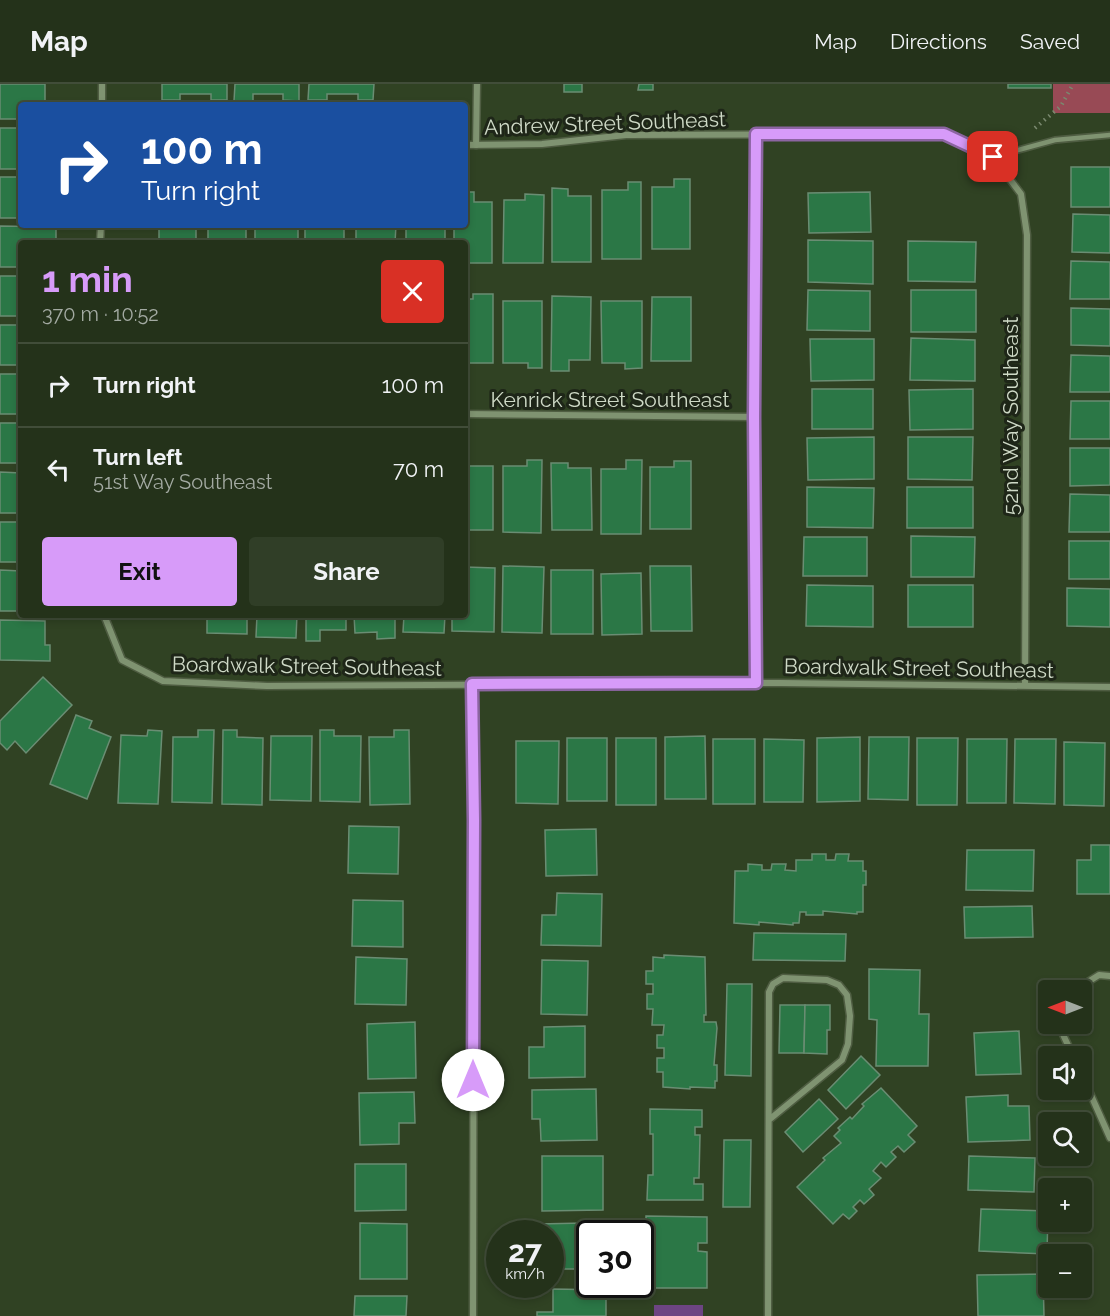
<!DOCTYPE html>
<meta charset="utf-8">
<style>
:root{--surface:#24321a;--page:#303e27;--text:#f1f3f6;--muted:#a3aaa2;--line:#414d39;--accent:#d79bf9}
body{margin:0;font-family:Raleway,sans-serif;background:var(--page);color:var(--text);height:100vh;display:flex;flex-direction:column;font-size:22px;white-space:nowrap}
*{box-sizing:border-box;margin:0}
p{font-size:20px;color:var(--muted)}
.icon{flex:none;width:33px;height:33px;fill:none;stroke:currentColor;stroke-width:2;stroke-linecap:round;stroke-linejoin:round}
.map{position:relative;flex:1;overflow:hidden}
.side{position:absolute;left:18px;top:156px;width:450px;height:378px;display:flex;flex-direction:column;background:var(--surface);border-radius:6px;box-shadow:0 3px 9px #0003,0 0 0 2px var(--line)}
.side>*{flex:none}
.top-card{position:absolute;left:18px;top:18px;width:450px;height:126px;border-radius:6px;box-shadow:0 3px 9px #0003,0 0 0 2px var(--line);background:#1a4fa0;color:#fff;overflow:hidden}
.needle{width:39px;rotate:270deg}
.fabs{position:absolute;left:1038px;top:896px;display:grid;gap:12px}
.fabs a{display:grid;place-items:center;width:54px;height:54px;border-radius:6px;background:var(--surface);box-shadow:0 3px 9px #0003,0 0 0 2px var(--line);font-size:30px}
.speed{position:absolute;left:486px;top:1136px;display:flex;gap:12px;font-size:30px;font-weight:700;text-align:center}
.speed>*{display:grid;place-content:center;width:78px;height:78px;border-radius:50%;background:var(--surface);box-shadow:0 3px 9px #0003,0 0 0 2px var(--line);line-height:1}
.speed small{font-size:15px;font-weight:400}
.speed .limit{border:3px solid #111;border-radius:9px;background:#fff;color:#111}
.pin{position:absolute;display:grid;place-items:center;width:51px;height:51px;color:#fff;margin:-26px;border-radius:12px;box-shadow:0 3px 9px #0006}
.me{position:absolute;width:66px;margin:-33px;rotate:0deg;stroke-linejoin:round;filter:drop-shadow(0 0 4px #0008)}
.turn{display:flex;align-items:center;gap:21px;height:126px;padding:0 24px;font-size:27px}
.turn .icon{width:78px;height:78px;stroke-width:2.5}
.turn b{display:block;font-size:42px;line-height:51px}
.round{display:grid;place-items:center;flex:none;width:63px;height:63px;border-radius:6px;background:var(--page)}
.head{display:flex;align-items:center;justify-content:space-between;height:102px;padding:0 24px}
h1{font-size:36px;font-weight:700;line-height:45px;color:var(--accent)}
.action{display:flex;gap:12px;margin-top:auto;padding:12px 24px}
.action a{flex:1;height:69px;border-radius:6px;background:var(--accent);color:#111;font-size:24px;font-weight:700;line-height:69px;text-align:center}
.action a+a{background:var(--page);color:var(--text)}
ul{padding:0;list-style:none}
li{display:flex;align-items:center;gap:18px;height:84px;padding:0 24px;border-top:2px solid var(--line)}
li div{flex:1}
li b{display:block;font-size:22px}
li em{font-style:normal}
header{display:flex;align-items:center;gap:36px;box-sizing:border-box;height:84px;padding:0 30px;background:var(--surface);border-bottom:2px solid var(--line)}
header strong{font-size:28px}
nav{display:flex;gap:33px;margin-inline-start:auto;font-size:21px}
.map>svg:first-child{display:block}
.green{fill:#984a55}
.water{fill:#6d4583}
.building{fill:#2b7746;stroke:#6a8d73;stroke-width:1.5}
.lines{fill:none;stroke-linecap:round;stroke-linejoin:round}
.service-casing{stroke:#4f5d42;stroke-width:8}
.minor-casing{stroke:#4f5d42;stroke-width:9}
.path{stroke:#7a896f;stroke-width:4;stroke-dasharray:1.5 4.5;stroke-linecap:butt}
.service{stroke:#7f9371;stroke-width:4.5}
.minor{stroke:#7f9371;stroke-width:6}
.route-casing{stroke:#8c65a2;stroke-width:15}
.route{stroke:#d79bf9;stroke-width:10}
.labels{text-anchor:middle;dominant-baseline:central;stroke-width:6;stroke-linejoin:round;paint-order:stroke}
.street-label{font-size:21px;fill:#ced9c6;stroke:#1e2618}
</style>
<header>
<strong>Map</strong>
<nav><a>Map</a><a>Directions</a><a>Saved</a></nav>
</header>
<div class="map">
<svg width="1110" height="1232" viewBox="0 0 1110 1232">
<rect width="100%" height="100%" fill="#304223"/>
<rect class="green" x="1053" y="0" width="57" height="29"/>
<rect class="water" x="654" y="1221" width="49" height="11"/>
<g class="building">
<path d="M0,0H45V19H50V21H21V35H0Z"/>
<path d="M162,0H227V16H211V10H180V16H162Z"/>
<path d="M235,0H299V17L283,16V10H253V17H234Z"/>
<path d="M309,0H374L373,16H358V10H327V16H308Z"/>
<rect x="564" y="0" width="18" height="8"/>
<path d="M639,0H653V6H638Z"/>
<rect x="1008" y="0" width="43" height="4"/>
<rect x="0" y="44" width="21" height="41"/>
<rect x="1071" y="83" width="39" height="40"/>
<rect x="0" y="93" width="21" height="41"/>
<path d="M674,95H690V165H652V103H674Z"/>
<path d="M628,98H641V175H602V106H628Z"/>
<path d="M552,104L568,105V112H591V178H552Z"/>
<path d="M465,108H474V118H492V179H465V159H454V141H465Z"/>
<path d="M870,108L871,148L809,149L808,109Z"/>
<path d="M525,110L544,111L543,179H503L504,116H525Z"/>
<path d="M1073,130L1110,131V169L1072,168Z"/>
<rect x="159" y="141" width="37" height="18"/>
<rect x="208" y="141" width="38" height="18"/>
<rect x="255" y="141" width="43" height="18"/>
<rect x="305" y="141" width="39" height="18"/>
<path d="M356,141H396L395,159H356Z"/>
<rect x="406" y="141" width="39" height="18"/>
<path d="M0,142L56,143V157H50V159H21V183H0Z"/>
<path d="M808,156L873,157V200L808,198Z"/>
<path d="M908,157L976,158L975,198L908,197Z"/>
<path d="M1071,177L1110,178V215H1070Z"/>
<rect x="0" y="192" width="21" height="40"/>
<path d="M808,206L870,207V247L807,246Z"/>
<rect x="911" y="206" width="65" height="42"/>
<path d="M473,210H493V279H468V285H465V215H473Z"/>
<path d="M552,212L591,213L590,276H569V287H551Z"/>
<path d="M652,213H691V277H651Z"/>
<path d="M503,217H542V284H528V279H503Z"/>
<path d="M601,217H642V284L625,285V279H602Z"/>
<path d="M1071,224L1110,225V262L1071,261Z"/>
<rect x="0" y="241" width="21" height="40"/>
<path d="M911,254L975,256V297L910,296Z"/>
<path d="M810,255H874V296L811,297Z"/>
<path d="M1071,271L1110,272V308H1070Z"/>
<rect x="0" y="290" width="21" height="40"/>
<rect x="812" y="305" width="61" height="40"/>
<path d="M973,305V345L910,346L909,306Z"/>
<path d="M1071,317H1110V355H1070Z"/>
<rect x="0" y="339" width="21" height="40"/>
<path d="M874,353V395L808,396L807,354Z"/>
<path d="M908,353H973L972,396L908,395Z"/>
<path d="M1070,364H1110V401L1070,402Z"/>
<path d="M527,376H542L541,449L503,448V382H527Z"/>
<path d="M626,376H642L641,450H601V385H626Z"/>
<path d="M674,377H691V445H650V383H674Z"/>
<path d="M551,379H568V384H591L592,446H552Z"/>
<rect x="465" y="382" width="28" height="64"/>
<path d="M0,388L21,389V429H0Z"/>
<path d="M807,403L874,404L873,444L807,443Z"/>
<rect x="907" y="403" width="66" height="41"/>
<path d="M1070,410L1110,411V448H1069Z"/>
<rect x="0" y="438" width="21" height="40"/>
<path d="M911,452L975,453L974,493H911Z"/>
<path d="M804,453H867V492H803Z"/>
<rect x="1069" y="457" width="41" height="38"/>
<path d="M503,482L544,483L542,549L502,548Z"/>
<path d="M650,482H691L692,547H651Z"/>
<path d="M465,483L495,484L494,548L452,547V531H465Z"/>
<path d="M0,486L21,487V527H0Z"/>
<rect x="551" y="486" width="42" height="64"/>
<path d="M641,489L642,550L602,551L601,490Z"/>
<path d="M807,501L873,502V543L806,542Z"/>
<rect x="908" y="501" width="65" height="42"/>
<path d="M1067,504L1110,505V543L1067,542Z"/>
<path d="M207,531H247V550L207,549Z"/>
<path d="M257,531H297L296,554L256,553Z"/>
<path d="M306,531H346V546H320V557H306Z"/>
<path d="M354,531H395V554L377,555V548L355,549Z"/>
<path d="M404,531H445L444,549L403,548Z"/>
<path d="M0,536L45,537V561H50V577L0,576Z"/>
<path d="M43,593L72,621L26,669L15,657L7,666L0,659V637Z"/>
<path d="M76,631L92,637L89,644L111,653L87,715L50,700Z"/>
<path d="M148,646L162,647L158,720L118,719L121,651L147,652Z"/>
<path d="M198,646H214L212,719L172,718L173,653H198Z"/>
<path d="M223,646H237V653L263,654L262,721L222,720Z"/>
<path d="M320,646H334V652H361L360,718L320,717Z"/>
<path d="M394,646H409L410,720L370,721L369,653H394Z"/>
<path d="M271,652H312L311,717L270,716Z"/>
<path d="M705,652L706,715H665V653Z"/>
<path d="M860,653V717L817,718V654Z"/>
<path d="M869,653H909L908,716L868,715Z"/>
<rect x="567" y="654" width="40" height="63"/>
<rect x="616" y="654" width="40" height="67"/>
<path d="M917,654H958L957,721H917Z"/>
<rect x="713" y="655" width="42" height="65"/>
<path d="M764,655L804,656L803,718H764Z"/>
<path d="M967,655H1007L1006,719H967Z"/>
<path d="M1015,655H1056L1055,720L1014,719Z"/>
<path d="M516,657H559L558,720L516,719Z"/>
<path d="M1064,658L1105,659L1104,722L1064,721Z"/>
<path d="M349,742L399,743L398,790L348,789Z"/>
<path d="M596,745L597,791L546,792L545,746Z"/>
<path d="M1091,761H1110V810H1077V776H1091Z"/>
<path d="M967,766H1034L1033,807L966,806Z"/>
<path d="M812,770H826V776H835L836,770H849L848,777H863V787H866V801H863V828H857V830L823,827V831H806V828H800L799,839H793V841L759,838V841L734,839L735,787H748V780L762,781V786H771L772,780H786L785,786L796,787V776H812Z"/>
<path d="M557,809L602,810L601,862L541,861L542,831H556Z"/>
<path d="M353,816L403,817V863L352,862Z"/>
<path d="M1032,822L1033,853L965,854L964,823Z"/>
<path d="M754,849L846,850L845,877L753,876Z"/>
<path d="M664,871L705,873L706,931H704V938H716L717,944L714,981H717V997H715V1004L690,1003V1005L663,1003V988H657V974H664V964H657V951H663L664,941H652L653,925H647V910H653V900H646V887H653V873L664,874Z"/>
<path d="M356,873L407,875L406,921L355,920Z"/>
<path d="M542,876L588,877L587,931L541,930Z"/>
<path d="M869,885L920,886L919,930H929L928,982H876L877,936L869,935Z"/>
<path d="M727,900H752L751,992L725,991Z"/>
<path d="M780,921H805L804,969H779Z"/>
<path d="M805,921H830V946H827V970L804,969Z"/>
<path d="M415,938L416,994L368,995L367,940Z"/>
<path d="M585,942V993L529,994V963H544V943Z"/>
<path d="M1019,947L1021,990L976,991L974,949Z"/>
<path d="M861,972L880,991L846,1025L828,1006Z"/>
<path d="M881,1004L917,1042L908,1051L915,1058L904,1068L898,1062L891,1068L896,1073L886,1083L881,1078L873,1087L881,1094L869,1105L874,1111L864,1120L860,1116L853,1123L857,1127L849,1135L843,1130L833,1140L797,1103L825,1076L823,1074L841,1059L834,1052L840,1046L838,1044L850,1033L852,1035L864,1022L862,1020Z"/>
<path d="M596,1005L597,1056L541,1057L540,1035H532V1006Z"/>
<path d="M414,1008L415,1039H399V1060L360,1061L359,1009Z"/>
<path d="M1008,1011V1022H1029L1030,1056L968,1058L966,1013Z"/>
<path d="M819,1015L838,1035L803,1068L785,1048Z"/>
<path d="M650,1025L702,1026V1043H695V1051H700L699,1094H694V1100H703V1116H647L648,1091H653V1050H650Z"/>
<path d="M724,1056H751L750,1123H723Z"/>
<path d="M542,1072H603V1126L542,1127Z"/>
<path d="M969,1072L1035,1074L1034,1108L968,1106Z"/>
<path d="M355,1080H406V1126L355,1127Z"/>
<path d="M981,1125L1048,1127L1047,1170L979,1167Z"/>
<path d="M646,1132L707,1133V1159H698V1167L707,1168V1204H651V1178L646,1177Z"/>
<path d="M360,1139L407,1140V1195H360Z"/>
<path d="M585,1139L586,1185H550V1149H539L538,1140Z"/>
<path d="M1043,1190L1044,1232H978L977,1191Z"/>
<path d="M553,1205L606,1206V1232H537V1228H553Z"/>
<path d="M355,1212H407L406,1232H354Z"/>
</g>
<g class="lines">
<defs>
<path id="service" d="M993,73L1055,56L1110,51"/>
<g id="minor">
<path d="M102,21V0"/>
<path d="M756,50L755,333L756,599"/>
<path d="M465,61L542,60L626,51L944,50L993,73L1021,110L1027,151L1025,600"/>
<path d="M476,61L477,0"/>
<path d="M100,159L101,141"/>
<path d="M465,330L755,333"/>
<path d="M104,531L122,576L163,597L267,602L781,599L1110,603"/>
<path d="M472,600L474,736L473,1232"/>
<path d="M1075,906L1099,891L1110,892"/>
<path d="M1060,939V944L1073,972"/>
<path d="M1082,991L1110,1054"/>
<path d="M768,1232L769,908L773,900L783,894L827,896L839,901L847,911L850,932L848,960L842,976L770,1035"/>
</g>
</defs>
<use href="#service" class="service-casing"/>
<use href="#minor" class="minor-casing"/>
<path class="path" d="M1035,44L1061,22L1073,0"/>
<use href="#service" class="service"/>
<use href="#minor" class="minor"/>
</g>
<g class="lines">
<defs>
<path id="route" d="M473,996L474,736L472,600L756,599L754,333L756,50H944L993,73"/>
</defs>
<use href="#route" class="route-casing"/>
<use href="#route" class="route"/>
</g>
<g class="labels">
<g class="street-label">
<text transform="translate(605 39) rotate(-2)">Andrew Street Southeast</text>
<text x="610" y="315">Kenrick Street Southeast</text>
<text transform="translate(1010 332) rotate(-90)">52nd Way Southeast</text>
<text transform="translate(307 582) rotate(1)">Boardwalk Street Southeast</text>
<text transform="translate(919 584) rotate(1)">Boardwalk Street Southeast</text>
</g>
</g>
</svg>
<div class="fabs">
<a><svg class="needle" viewBox="-14 -14 28 28"><path d="M0-13l5 13h-10z" fill="#e53935"/><path d="M0 13l5-13h-10z" fill="#a3aaa2"/></svg></a>
<a><svg class="icon" aria-label="sound" viewBox="0 0 24 24"><path d="M4 9h4l5-4v14l-5-4H4zM17 9q2 3 0 6"/></svg></a>
<a><svg class="icon" aria-label="search" viewBox="0 0 24 24"><circle cx="10" cy="10" r="6"/><path d="M15 15l6 6"/></svg></a>
<a>+</a>
<a>−</a>
</div>
<div class="speed"><div>27<small>km/h</small></div><div class="limit">30</div></div>
<div class="pin" style="left:993px;top:73px;background:#d93025"><svg class="icon" aria-label="arrive" viewBox="0 0 24 24"><path d="M6 21V4h12l-3 4 3 4H6"/></svg></div>
<svg class="me" style="left:473px;top:996px" viewBox="-20 -20 40 40"><circle r="19" fill="#fff"/><path d="M0-13L10 11 0 6-10 11z" fill="#d79bf9"/></svg>
<div class="top-card">
<div class="turn"><svg class="icon" aria-label="right" viewBox="0 0 24 24"><path d="M7 20v-9h11M14 6l5 5-5 5"/></svg><div><b>100 m</b>Turn right</div></div>
</div>
<section class="side">
<div class="head"><div><h1>1 min</h1><p>370 m · 10:52</p></div><a class="round" style="background:#d93025;color:#fff"><svg class="icon" aria-label="close" viewBox="0 0 24 24"><path d="M6 6l12 12M18 6L6 18"/></svg></a></div>
<ul>
<li><svg class="icon" aria-label="right" viewBox="0 0 24 24"><path d="M7 20v-9h11M14 6l5 5-5 5"/></svg><div><b>Turn right</b></div><em>100 m</em></li>
<li><svg class="icon" aria-label="left" viewBox="0 0 24 24"><path d="M17 20v-9H6M10 6l-5 5 5 5"/></svg><div><b>Turn left</b><p>51st Way Southeast</p></div><em>70 m</em></li>
</ul>
<div class="action"><a>Exit</a><a>Share</a></div>
</section>
</div>
